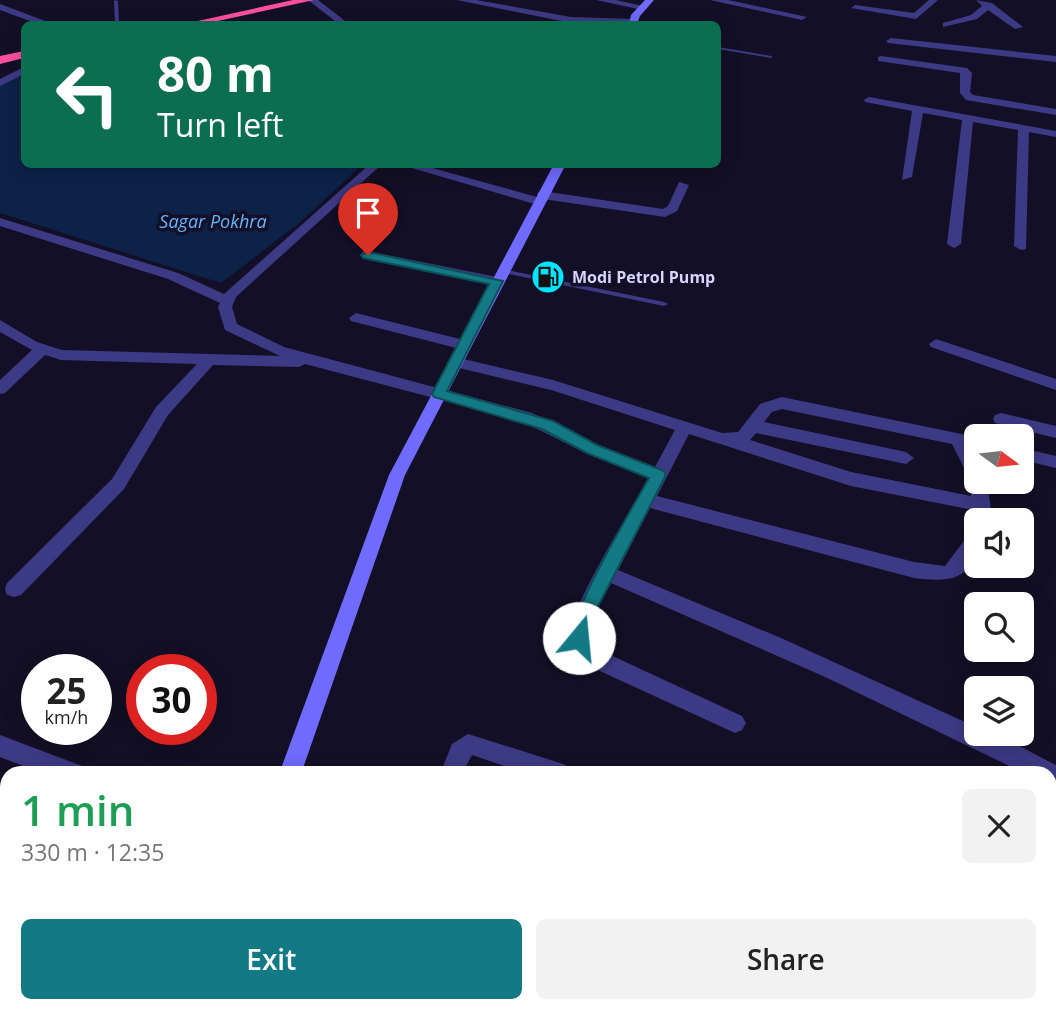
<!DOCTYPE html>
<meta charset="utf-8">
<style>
:root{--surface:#fff;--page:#f2f2f2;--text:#222;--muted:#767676;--accent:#137a85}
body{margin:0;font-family:"Open Sans",sans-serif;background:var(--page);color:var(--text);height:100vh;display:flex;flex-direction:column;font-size:26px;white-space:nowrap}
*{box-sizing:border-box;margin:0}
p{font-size:23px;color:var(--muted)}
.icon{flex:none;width:38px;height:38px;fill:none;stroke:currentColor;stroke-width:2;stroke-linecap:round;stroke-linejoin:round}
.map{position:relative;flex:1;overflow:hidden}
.details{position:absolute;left:0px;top:766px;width:1057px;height:247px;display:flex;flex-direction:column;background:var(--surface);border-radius:21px 21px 0 0;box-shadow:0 4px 18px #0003}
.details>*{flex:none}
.guide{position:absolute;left:21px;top:21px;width:700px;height:147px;border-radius:10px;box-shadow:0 4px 18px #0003;background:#0b6e4f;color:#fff;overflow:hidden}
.needle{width:46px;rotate:105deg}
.controls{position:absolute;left:964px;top:424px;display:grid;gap:14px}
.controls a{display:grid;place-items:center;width:70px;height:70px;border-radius:10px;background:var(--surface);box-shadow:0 4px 18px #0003;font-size:35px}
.speed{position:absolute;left:21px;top:654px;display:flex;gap:14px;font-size:35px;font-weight:700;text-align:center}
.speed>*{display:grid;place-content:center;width:91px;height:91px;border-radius:50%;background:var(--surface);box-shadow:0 4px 18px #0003;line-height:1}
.speed small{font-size:18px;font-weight:400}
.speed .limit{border:10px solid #d22;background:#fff;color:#111}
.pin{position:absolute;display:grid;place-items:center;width:60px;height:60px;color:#fff;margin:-72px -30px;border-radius:50% 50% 50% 0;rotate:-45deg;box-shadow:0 0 7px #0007}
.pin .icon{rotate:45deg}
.me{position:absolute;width:77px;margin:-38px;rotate:17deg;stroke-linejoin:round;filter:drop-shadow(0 0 5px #0008)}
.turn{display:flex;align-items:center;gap:24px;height:147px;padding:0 21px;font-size:32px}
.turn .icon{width:91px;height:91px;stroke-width:2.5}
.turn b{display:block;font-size:49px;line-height:60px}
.round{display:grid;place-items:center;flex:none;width:74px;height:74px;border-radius:10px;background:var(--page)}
.head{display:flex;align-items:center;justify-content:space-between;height:119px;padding:0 21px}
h1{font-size:42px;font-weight:600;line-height:52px;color:#1e9e55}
.primary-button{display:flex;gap:14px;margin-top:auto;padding:14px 21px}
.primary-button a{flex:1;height:80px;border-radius:10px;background:var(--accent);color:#fff;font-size:28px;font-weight:600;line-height:80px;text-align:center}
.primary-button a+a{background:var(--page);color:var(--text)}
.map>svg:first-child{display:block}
.water{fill:#0c2248}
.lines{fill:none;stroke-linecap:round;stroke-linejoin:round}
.lane{fill:#3d3a85;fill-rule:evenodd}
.street{fill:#3d3a85;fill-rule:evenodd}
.secondary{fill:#6f6bff;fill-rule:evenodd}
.highway{fill:#ff4fa3;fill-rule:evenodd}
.route{fill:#137a85;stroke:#0c4f56;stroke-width:2}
.labels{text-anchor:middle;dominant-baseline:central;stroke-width:7;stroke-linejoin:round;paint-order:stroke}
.far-poi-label{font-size:16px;font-weight:bold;fill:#d9d4ff;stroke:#130f26;text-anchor:start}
.far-water-label{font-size:18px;font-style:italic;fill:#62b6ff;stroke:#130f26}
</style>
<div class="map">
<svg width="1056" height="1013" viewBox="0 0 1056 1013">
<rect width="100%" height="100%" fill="#130f26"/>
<path class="water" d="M24,72V164L362,165L298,224L221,283L0,213V85Z"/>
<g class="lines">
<g class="lane">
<path d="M114,0L118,1L119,24H115Z"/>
<path d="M718,47L771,56L773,57L771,58L718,49Z"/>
<path d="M502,269L664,302L668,304L664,306L500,272V270Z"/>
</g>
<g class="street">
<path d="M308,0H318L349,24H339Z"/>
<path d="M457,0H476L571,17L633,19L638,22L634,24L571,23Z"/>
<path d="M596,0H616L647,7L643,10Z"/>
<path d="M710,0H728L807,17L802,20Z"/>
<path d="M929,0H938L916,19L851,8L855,5L914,13Z"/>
<path d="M976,0L992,3L1023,27L1015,29L988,10L977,19L943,27V23L971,15L982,6Z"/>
<path d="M0,4L48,22L50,24H38L0,10Z"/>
<path d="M891,38L1056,56V62L888,43L886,41Z"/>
<path d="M881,56L967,68L972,73L970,92L973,95L1056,109V115L966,100L960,93V73L878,61V57Z"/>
<path d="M24,67V74L0,86V79Z"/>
<path d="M869,97L1056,131V137L1029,132L1026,249L1021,250L1014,246L1018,130L973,122L961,244L954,248L947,244L962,120L923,113L912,177L902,180L912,111L865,102L864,100Z"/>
<path d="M370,164H382L236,297L232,307L237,324L284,347L532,413L598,445L655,467L675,430L551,390L455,367L447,362L455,357L553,380L722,433L738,432L760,404L782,397L976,437V449L971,448L976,460V481H987L991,510L989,520H976V526L971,520L973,510L851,486L689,434L657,496L914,562L945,566L970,533L976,531C976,579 956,583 914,578L650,508L618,570L781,638L976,727V733C1004,733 1032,754 1056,765V783L1050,785V774H1026L823,676L611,583C601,601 586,624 591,646L742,716L746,723L742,730L735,733L589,666C578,659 568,652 569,637C572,603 630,512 649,478L586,453L521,421L305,364L299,367L213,365L168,415L124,489L21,595L14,597L7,595L5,589L7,583L112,479L156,407L197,364L61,360L45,355L5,393L0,394V380L32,350L0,332V320L37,342L62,350L280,356L225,330L218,307L220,303L168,279L0,226V218L178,273L224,294ZM782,409L952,444L970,480L971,496L851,472L750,440L756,433L906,464L914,458L906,452L764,422L772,412Z"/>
<path d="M398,164H418L537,197L538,192L542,191L663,209L668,206L679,182L689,185L677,211L665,217L543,199L542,204L538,205Z"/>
<path d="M367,251L497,277L504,281L497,285L362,258V252Z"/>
<path d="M356,313L464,340L471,345L464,350L351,321L349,318Z"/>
<path d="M936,339L1056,379V390L931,347L929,344Z"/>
<path d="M1001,413L1056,426V438L995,423L993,419L995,415Z"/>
<path d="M1022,448L1056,456V468L1022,460Z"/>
<path d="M468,734L560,763L568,766L571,774H528L472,755L462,774H440L452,744Z"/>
<path d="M0,735L82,766L85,774H44L0,757Z"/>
<path d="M7,835V867L0,870V838Z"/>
<path d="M1056,983V1013L1041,1011L1039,1006H1050V986Z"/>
<path d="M124,1006H152L149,1013H121Z"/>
<path d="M273,1006H300L303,1013H276Z"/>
<path d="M860,1006H886L884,1013H858Z"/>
<path d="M927,1006H953L952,1013H926Z"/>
</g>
<g class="secondary">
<path d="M645,0H654L640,16L637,24H629L631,15Z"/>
<path d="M554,164H566L405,475L301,774H279L389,475Z"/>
<path d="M206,1006H232L231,1013H205Z"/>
</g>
<g class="highway">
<path d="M293,0H314L204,24H184Z"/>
<path d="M24,51V58L0,64V56Z"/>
</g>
</g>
<path class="route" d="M368,252L503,281L447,391L553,421L597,445L664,471L666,475L595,612L585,644L579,646L573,644C563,622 635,504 649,478L587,453L542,429L434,397L432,394L489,284L363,258L361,255Z"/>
<defs>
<symbol id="fuel-disc" viewBox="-11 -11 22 22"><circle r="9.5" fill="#00e5ff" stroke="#130f26"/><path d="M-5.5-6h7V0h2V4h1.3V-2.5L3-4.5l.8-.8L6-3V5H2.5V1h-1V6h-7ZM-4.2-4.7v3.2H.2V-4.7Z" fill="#111"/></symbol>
</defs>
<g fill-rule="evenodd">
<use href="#fuel-disc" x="529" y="258" width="38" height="38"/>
</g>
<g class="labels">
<g class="far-poi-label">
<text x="572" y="277">Modi Petrol Pump</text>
</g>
<g class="far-water-label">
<text x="213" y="221">Sagar Pokhra</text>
</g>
</g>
</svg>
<div class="controls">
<a><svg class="needle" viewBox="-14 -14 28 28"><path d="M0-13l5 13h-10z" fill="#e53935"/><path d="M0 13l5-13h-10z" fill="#767676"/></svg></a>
<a><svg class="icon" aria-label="sound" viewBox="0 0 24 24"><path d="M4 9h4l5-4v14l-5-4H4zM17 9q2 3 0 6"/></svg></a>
<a><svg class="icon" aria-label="search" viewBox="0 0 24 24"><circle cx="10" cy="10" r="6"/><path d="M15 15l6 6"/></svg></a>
<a><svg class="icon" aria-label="layers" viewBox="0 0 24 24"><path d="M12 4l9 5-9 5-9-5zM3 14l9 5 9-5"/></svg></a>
</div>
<div class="speed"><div>25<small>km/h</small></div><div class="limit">30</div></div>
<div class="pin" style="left:368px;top:255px;background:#d93025"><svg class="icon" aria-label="arrive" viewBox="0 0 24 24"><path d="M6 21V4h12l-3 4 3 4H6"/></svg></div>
<svg class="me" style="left:579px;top:638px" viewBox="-20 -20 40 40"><circle r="19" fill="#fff"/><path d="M0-13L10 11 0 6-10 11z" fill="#137a85"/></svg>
<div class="guide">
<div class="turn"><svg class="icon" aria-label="left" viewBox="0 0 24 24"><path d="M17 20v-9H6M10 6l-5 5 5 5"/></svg><div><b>80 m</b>Turn left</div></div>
</div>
<section class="details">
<div class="head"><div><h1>1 min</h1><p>330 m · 12:35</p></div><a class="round"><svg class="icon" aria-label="close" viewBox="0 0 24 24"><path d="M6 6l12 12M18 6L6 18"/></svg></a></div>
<div class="primary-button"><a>Exit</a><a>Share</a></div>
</section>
</div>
